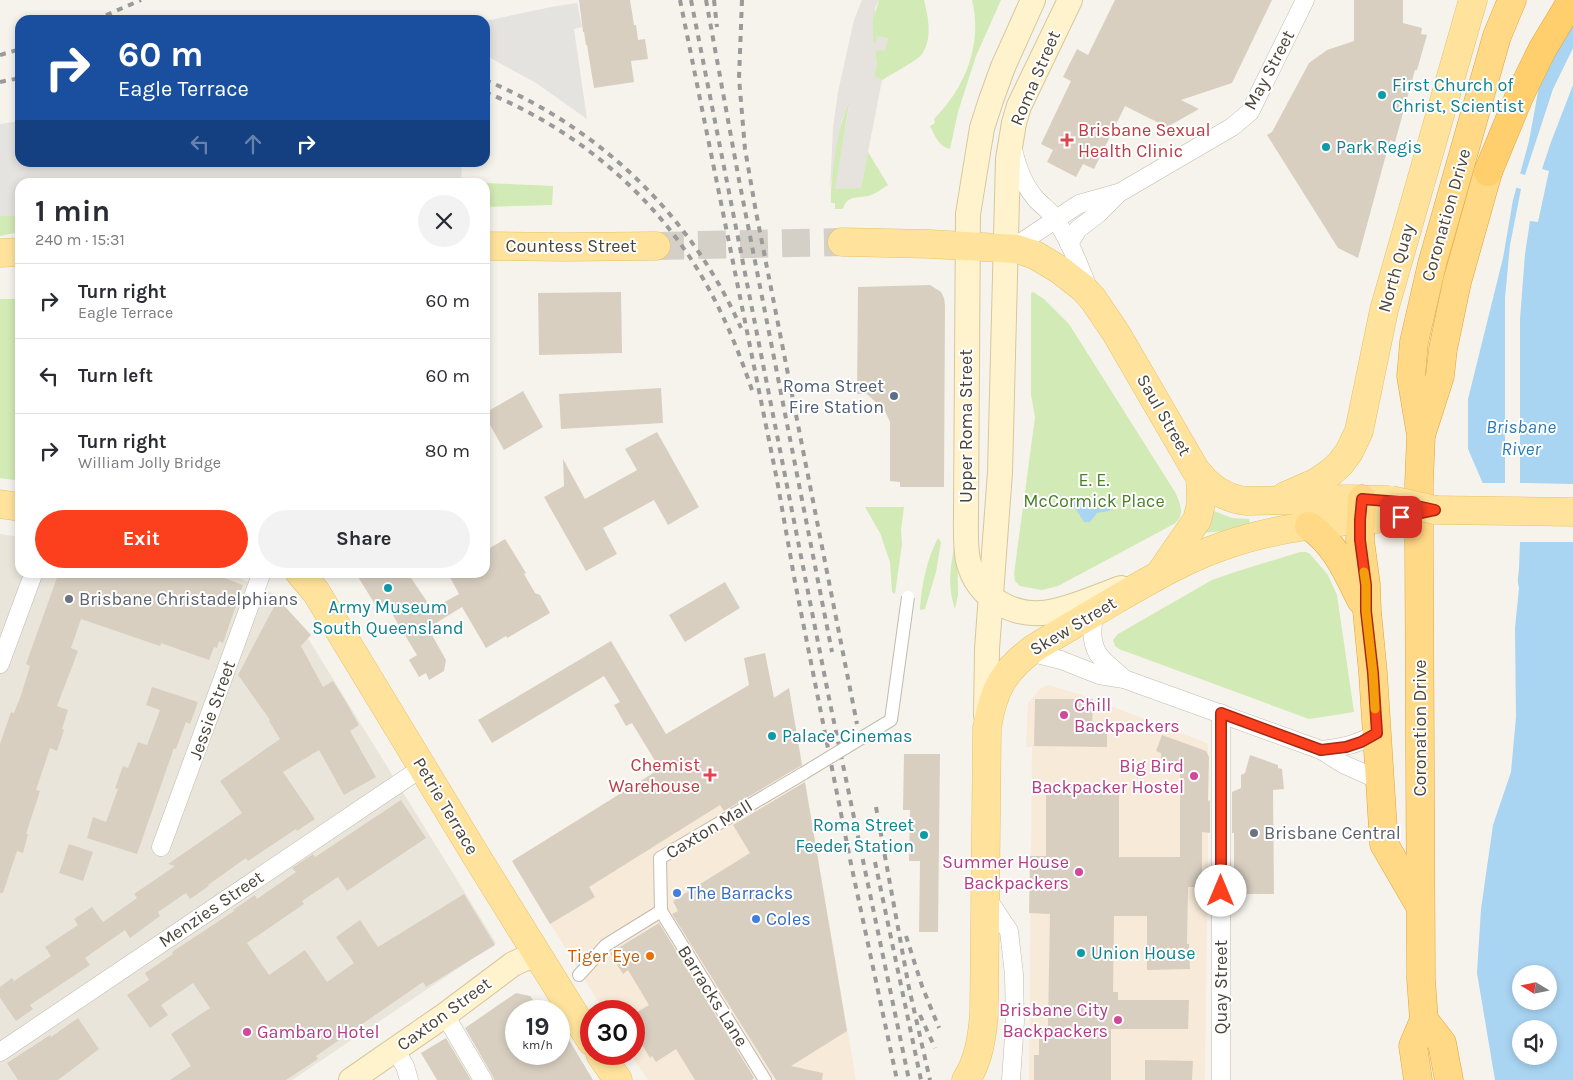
<!DOCTYPE html>
<meta charset="utf-8">
<style>
:root{--surface:#fff;--page:#f2f2f3;--text:#2b2b33;--muted:#7c7c81;--line:#e1e1e2;--accent:#fc3f1d}
body{margin:0;font-family:Karla,sans-serif;background:var(--page);color:var(--text);height:100vh;display:flex;flex-direction:column;font-size:19px;white-space:nowrap}
*{box-sizing:border-box;margin:0}
p{font-size:16px;color:var(--muted)}
.icon{flex:none;width:28px;height:28px;fill:none;stroke:currentColor;stroke-width:2;stroke-linecap:round;stroke-linejoin:round}
.map{position:relative;flex:1;overflow:hidden}
.panel{position:absolute;left:15px;top:178px;width:475px;height:400px;display:flex;flex-direction:column;background:var(--surface);border-radius:15px;box-shadow:0 2px 8px #0003}
.panel>*{flex:none}
.banner{position:absolute;left:15px;top:15px;width:475px;height:152px;border-radius:15px;box-shadow:0 2px 8px #0003;background:#1a4fa0;color:#fff;overflow:hidden}
.needle{width:32px;rotate:280deg}
.buttons{position:absolute;left:1512px;top:965px;display:grid;gap:10px}
.buttons a{display:grid;place-items:center;width:45px;height:45px;border-radius:50%;background:var(--surface);box-shadow:0 2px 8px #0003;font-size:25px}
.speed{position:absolute;left:505px;top:1000px;display:flex;gap:10px;font-size:25px;font-weight:700;text-align:center}
.speed>*{display:grid;place-content:center;width:65px;height:65px;border-radius:50%;background:var(--surface);box-shadow:0 2px 8px #0003;line-height:1}
.speed small{font-size:12px;font-weight:400}
.speed .limit{border:8px solid #d22;background:#fff;color:#111}
.pin{position:absolute;display:grid;place-items:center;width:42px;height:42px;color:#fff;margin:-21px;border-radius:10px;box-shadow:0 2px 8px #0006}
.me{position:absolute;width:55px;margin:-28px;rotate:0deg;stroke-linejoin:round;filter:drop-shadow(0 0 4px #0008)}
.turn{display:flex;align-items:center;gap:18px;height:105px;padding:0 20px;font-size:22px}
.turn .icon{width:65px;height:65px;stroke-width:2.5}
.turn b{display:block;font-size:35px;line-height:42px}
.lanes{display:flex;align-items:center;height:48px;padding:0 20px;background:#0003;justify-content:center;gap:25px;direction:ltr}
.lanes .off{opacity:.35}
.round{display:grid;place-items:center;flex:none;width:52px;height:52px;border-radius:26px;background:var(--page)}
.head{display:flex;align-items:center;justify-content:space-between;height:85px;padding:0 20px}
h1{font-size:30px;font-weight:700;line-height:38px}
.primary-button{display:flex;gap:10px;margin-top:auto;padding:10px 20px}
.primary-button a{flex:1;height:58px;border-radius:30px;background:var(--accent);color:#fff;font-size:20px;font-weight:700;line-height:58px;text-align:center}
.primary-button a+a{background:var(--page);color:var(--text)}
ul{padding:0;list-style:none}
li{display:flex;align-items:center;gap:15px;height:75px;padding:0 20px;border-top:1px solid var(--line)}
li div{flex:1}
li b{display:block;font-size:19px}
li em{font-style:normal}
.map>svg:first-child{display:block}
.residential{fill:#eae5da}
.commercial{fill:#f7ead8}
.industrial{fill:#e6e2dd}
.green{fill:#d2eab5}
.parking{fill:#e5e3e0}
.water{fill:#a9d4f2;fill-rule:evenodd}
.pier{fill:#f6f3ec}
.building{fill:#d8cfc1}
.lines{fill:none;stroke-linecap:round;stroke-linejoin:round}
.primary-tunnel{stroke:#d4d0c8;stroke-width:28;stroke-dasharray:28 14;stroke-linecap:butt}
.pedestrian-casing{stroke:#c2bbae;stroke-width:14}
.minor-casing{stroke:#c2bbae;stroke-width:19}
.secondary-casing{stroke:#d6c79b;stroke-width:26}
.primary-casing{stroke:#e6c16a;stroke-width:29}
.trunk-casing{stroke:#e0a43c;stroke-width:29}
.motorway-casing{stroke:#e0a43c;stroke-width:29}
.pedestrian{stroke:#fff;stroke-width:12}
.minor{stroke:#fff;stroke-width:18}
.secondary{stroke:#fff3cd;stroke-width:24}
.primary{stroke:#ffe39c;stroke-width:28}
.trunk{stroke:#ffd985;stroke-width:28}
.motorway{stroke:#ffcf6e;stroke-width:28}
.rail{stroke:#9a9a9a;stroke-width:4;stroke-dasharray:6 6;stroke-linecap:butt}
.pedestrian-bridge-casing{stroke:#c2bbae;stroke-width:14;stroke-linecap:butt}
.primary-bridge-casing{stroke:#e6c16a;stroke-width:29;stroke-linecap:butt}
.pedestrian-bridge{stroke:#fff;stroke-width:12}
.primary-bridge{stroke:#ffe39c;stroke-width:28}
.route-casing{stroke:#a42913;stroke-width:12}
.route{stroke:#fc3f1d;stroke-width:9}
.slow{stroke:#f59e0b;stroke-width:9}
.culture-dot{fill:#0f9aa8;stroke:#fff;stroke-width:2}
.health-dot{fill:#e0444e;stroke:#fff;stroke-width:2}
.service-dot{fill:#5c6f8a;stroke:#fff;stroke-width:2}
.worship-dot{fill:#6b7280;stroke:#fff;stroke-width:2}
.hotel-dot{fill:#d1479c;stroke:#fff;stroke-width:2}
.shop-dot{fill:#3f7fe0;stroke:#fff;stroke-width:2}
.food-dot{fill:#e8710a;stroke:#fff;stroke-width:2}
.labels{text-anchor:middle;dominant-baseline:central;stroke-width:4;stroke-linejoin:round;paint-order:stroke}
.street-label{font-size:18px;fill:#4b4439;stroke:#fff}
.culture-label{font-size:18px;fill:#0d838f;stroke:#fff;text-anchor:start}
.health-label{font-size:18px;fill:#be3a42;stroke:#fff;text-anchor:start}
.service-label{font-size:18px;fill:#4e5e75;stroke:#fff;text-anchor:end}
.park-label{font-size:18px;fill:#4a7f2a;stroke:#fff}
.worship-label{font-size:18px;fill:#5b616d;stroke:#fff;text-anchor:start}
.hotel-label{font-size:18px;fill:#b23c85;stroke:#fff;text-anchor:end}
.shop-label{font-size:18px;fill:#366cbe;stroke:#fff;text-anchor:start}
.food-label{font-size:18px;fill:#c56008;stroke:#fff;text-anchor:end}
.water-label{font-size:19px;font-style:italic;fill:#2e7ab2;stroke:#fff}
</style>
<div class="map">
<svg width="1573" height="1080" viewBox="0 0 1573 1080">
<rect width="100%" height="100%" fill="#f6f3ec"/>
<path class="residential" d="M0,534L20,537V572L220,573L237,577L272,593L301,627L496,943L292,1080H0Z"/>
<g class="commercial">
<path d="M1048,685L1079,694L1207,743L1209,757L1205,1080H1029L1032,747H1026L1028,703L1040,689Z"/>
<path d="M789,688L856,1080H648L630,1054H634V1011H604L512,861Z"/>
</g>
<path class="industrial" d="M862,0H879L875,8L877,35L888,37L886,52L875,50L877,64L874,76L882,80L861,188L834,190L849,106L842,119L830,189L833,128L838,92L854,20Z"/>
<g class="green">
<path d="M879,0H924C928,16 933,39 922,54C918,60 890,75 882,80L874,76L877,64L875,50L885,51L888,38L877,36L876,42L873,43V20Z"/>
<path d="M972,0H1001L976,56L958,112L950,149C939,147 935,136 930,126L935,123L934,119C965,88 983,44 972,0Z"/>
<path d="M849,104L835,189L861,188L868,152L888,185C883,188 877,193 871,195C859,199 847,194 843,209H835V203H831C830,181 838,122 849,104Z"/>
<path d="M485,183L553,186L552,205L485,207Z"/>
<path d="M0,216H20V232L0,236Z"/>
<path d="M1033,292L1044,299L1069,324L1175,492C1180,503 1186,515 1174,524L1058,586L1042,590L1020,586L1015,581L1014,574L1035,417L1031,395V293Z"/>
<path d="M0,299H20V481L0,478Z"/>
<path d="M865,507H904L901,530L902,544L895,594L892,592L890,562L880,533Z"/>
<path d="M1209,509L1232,518L1249,519L1250,523L1225,531L1201,533Z"/>
<path d="M938,538L941,542L936,572L925,609L920,610C921,587 927,558 938,538Z"/>
<path d="M955,538H957L958,595L955,609C946,580 952,566 955,538Z"/>
<path d="M1300,552H1306L1310,554L1328,575L1337,595L1354,712L1309,719L1119,649L1115,646L1113,640L1118,634L1212,580L1235,572Z"/>
</g>
<g class="parking">
<path d="M577,3L582,27L574,29L587,119L536,83L485,55V21L551,7Z"/>
<path d="M20,121V162H462L461,182H20V216H0V124Z"/>
</g>
<g class="water">
<path d="M1555,0H1573V1080H1495L1477,973L1481,909L1493,825L1511,772L1516,717L1515,628L1519,588L1512,551L1468,449V399L1503,258L1513,200L1529,141ZM1521,974H1549V1001H1521ZM1521,1029H1549V1056H1521Z"/>
<path d="M1087,497L1098,503L1110,506L1111,509L1109,511L1097,513L1090,522H1084L1072,503L1075,499Z"/>
</g>
<path class="pier" d="M1573,48V85L1551,142L1542,169L1549,171L1538,222L1530,221L1525,254L1520,319V483L1573,484V542H1520L1519,569L1516,594V588L1510,552L1480,483H1505V298L1510,245L1521,189L1514,187L1518,173L1525,175L1553,89Z"/>
<g class="building">
<path d="M579,0H630L634,25H636L638,40L645,39L648,59L631,61L634,82L594,88L587,45H586L584,32H583Z"/>
<path d="M1115,0H1272L1232,83L1181,100L1199,109L1167,127L1125,106L1094,169L1083,164L1076,177L1047,162L1053,150L1041,144L1071,81L1063,77L1077,49L1088,55Z"/>
<path d="M1354,0H1403V23L1422,28L1421,34L1427,35L1417,70H1415L1395,142L1390,140L1358,258L1338,248L1267,135L1272,132L1309,63L1327,50L1354,41Z"/>
<path d="M930,285L941,292L944,298L945,305L944,487H900V482L890,481V422L885,411L867,394H857L858,287Z"/>
<path d="M621,292L622,353L539,355L538,293Z"/>
<path d="M661,388L663,423L561,429L559,394Z"/>
<path d="M523,391L543,427L504,450L485,416V413Z"/>
<path d="M657,432L699,507L668,525L654,500L603,528L617,554L586,571L544,497L564,486L563,459L585,499L637,470L625,449Z"/>
<path d="M505,539L526,573L524,574L535,593L540,595L550,613L507,638L506,636L486,648L462,607L428,628L446,660L444,671L429,680L426,673L419,677L409,660L417,655L386,604L378,609L355,572H407L432,609L459,594L447,572H485V551Z"/>
<path d="M59,572H208L243,585L223,643L219,641L217,648L214,647L209,660L161,643L160,646L81,619L71,648L78,651L57,706L68,710L62,729L64,730L57,751L50,748L36,790L40,791L26,834H28L23,853L17,851L3,893H0V744L11,712L14,713L21,695L30,666L26,664Z"/>
<path d="M725,582L740,608L685,642L669,615Z"/>
<path d="M278,599L311,635L301,646L323,687L333,681L346,702L359,725L350,731L376,777L344,795L319,750L283,772L315,819L297,831L296,829L248,861L246,858L208,885L209,886L190,899L186,893L158,912L160,916L130,938L125,930L85,958L90,965L30,1005L33,1009L16,1021L0,998V987L12,978L14,981L51,956L45,947L78,925L74,919L92,907L103,922L137,898L134,894L175,866L168,864L242,813L220,781L280,739L269,721L270,720L238,675Z"/>
<path d="M611,641L666,734L749,685L744,658L765,653L774,698L789,688L802,765L724,811L720,805L589,887L595,897L550,924L512,861L660,769L632,723L626,726L614,705L620,702L604,676L492,743L478,720Z"/>
<path d="M152,687L198,702L190,724L186,722L176,749L174,748L137,854L87,838L93,817L106,822L118,789L115,788L123,766L128,768L138,742L147,745L160,710L146,705Z"/>
<path d="M1035,699H1093L1092,731L1107,732V747L1034,746Z"/>
<path d="M1162,735L1206,751L1209,757L1208,801L1210,800V833L1202,832V887H1188L1187,944H1189L1190,969L1147,970V916H1114L1113,992H1118V1000H1189L1188,1029H1111V1080H1034V1055H1039V1026H1048L1050,914L1029,913L1030,856H1046V786H1119V857H1180V770L1161,763V753L1156,751Z"/>
<path d="M904,754H940L938,932H919L920,861H909L910,810H903Z"/>
<path d="M1250,755L1278,765V768L1282,769L1284,789L1273,790L1274,894H1239L1238,875H1234V833H1232V792L1241,788V775L1245,773Z"/>
<path d="M805,782L847,1031L791,1066L823,1073L822,1080H776L672,914L678,911L673,901L750,853L733,825Z"/>
<path d="M401,800L426,838L347,891L338,877L302,901L304,904L247,943L269,975L305,950L327,982L354,963L336,937L360,920L378,947L464,894L495,945L426,987L423,982L316,1056L318,1059L286,1080H170L191,1066L171,1034L210,1008L193,983L161,1005L168,1015L150,1028L127,995L149,980L145,973L173,954L172,952L234,911L233,910L255,895L257,899L296,872L292,868L313,854L315,857Z"/>
<path d="M69,844L93,852L83,881L59,873Z"/>
<path d="M659,923L754,1078L752,1080H695L676,1049L656,1062L652,1056L650,1058L634,1031V1014L649,1005L628,970L623,974L610,953Z"/>
<path d="M516,993L530,996L542,1011H516V1054H559V1023L593,1080H494L492,1075L465,1028Z"/>
<path d="M78,1018L99,1049L58,1080H18L7,1063L50,1035L51,1037Z"/>
<path d="M446,1038L471,1080H437L421,1053Z"/>
<path d="M1145,1060L1193,1061L1192,1080H1145Z"/>
</g>
<g class="lines">
<path class="primary-tunnel" d="M656,246L842,242"/>
<defs>
<g id="pedestrian">
<path d="M579,975L606,945L661,911"/>
<path d="M765,1080L661,911L660,858L804,773"/>
</g>
<g id="minor">
<path d="M1013,149C1017,167 1023,184 1035,198C1041,205 1049,210 1054,217C1069,239 1079,265 1089,290"/>
<path d="M1069,244L1078,229L1098,214L1119,193L1232,127L1250,112L1305,0"/>
<path d="M1011,249L1079,204L1118,193"/>
<path d="M1101,608C1090,619 1090,640 1098,654C1105,663 1116,671 1124,679"/>
<path d="M1029,652L1061,660L1099,675L1124,679L1321,750L1343,764L1370,776L1380,784"/>
<path d="M0,664L34,572"/>
<path d="M1321,750C1344,747 1356,745 1377,733"/>
<path d="M161,847L262,572"/>
<path d="M985,895L1009,931L1014,974L1015,1021L1011,1080"/>
<path d="M445,1015L483,1080"/>
<path d="M395,1050L405,1066L409,1080"/>
<path d="M0,1052L423,767"/>
<path d="M1221,1080V713"/>
</g>
<g id="secondary">
<path d="M1033,0L1003,67L991,100L982,128L968,214L966,513C966,529 965,545 968,560C977,599 1016,620 1055,611C1077,606 1099,596 1121,588"/>
<path d="M986,715L987,649L1000,472L1008,159L1014,123L1019,106L1070,0"/>
<path d="M351,1080L445,1015L513,964L526,958L541,959"/>
</g>
<g id="primary">
<path d="M842,242L930,244L1017,249L1035,255L1060,270L1083,288L1093,299L1116,333L1195,469C1208,487 1225,499 1247,501L1348,499L1387,500"/>
<path d="M485,246L564,247L656,246"/>
<path d="M0,253L20,252"/>
<path d="M1285,496L1317,482L1330,473L1340,464L1349,452L1359,431L1384,310L1473,0"/>
<path d="M0,504L20,507"/>
<path d="M1435,510L1573,512"/>
<path d="M299,572L316,592L478,859L591,1041"/>
<path d="M1161,572L1197,520L1201,504L1200,475"/>
<path d="M600,1054L618,1080"/>
<path d="M966,1080C979,1060 982,1037 984,1014L987,728C993,690 1004,669 1036,647C1062,631 1089,616 1115,600C1150,580 1185,559 1223,546C1277,527 1335,521 1391,518"/>
</g>
<g id="trunk">
<path d="M1422,432L1440,376L1443,349L1457,282L1488,172"/>
<path d="M1362,499L1360,540L1366,585L1367,611L1373,673L1384,844L1420,906"/>
<path d="M1309,526C1335,543 1348,574 1361,600"/>
<path d="M1424,1020L1442,1043L1449,1080"/>
<path d="M1418,1080L1413,1046L1424,1020L1421,979L1419,538V483L1421,435L1411,376L1414,342L1432,264L1497,36L1512,0"/>
</g>
<path id="motorway" d="M1488,172L1519,97L1542,50L1572,0"/>
</defs>
<use href="#pedestrian" class="pedestrian-casing"/>
<use href="#minor" class="minor-casing"/>
<use href="#secondary" class="secondary-casing"/>
<use href="#primary" class="primary-casing"/>
<use href="#trunk" class="trunk-casing"/>
<use href="#motorway" class="motorway-casing"/>
<use href="#pedestrian" class="pedestrian"/>
<use href="#minor" class="minor"/>
<use href="#secondary" class="secondary"/>
<use href="#primary" class="primary"/>
<use href="#trunk" class="trunk"/>
<use href="#motorway" class="motorway"/>
<g class="rail">
<path d="M680,0L777,480L795,582L851,864L897,1080"/>
<path d="M691,0L830,703L909,1080"/>
<path d="M706,0L739,180L832,652"/>
<path d="M714,0L717,27"/>
<path d="M742,0L739,78L745,149L756,212L857,724"/>
<path d="M95,20L141,0"/>
<path d="M0,55L20,49"/>
<path d="M485,80C599,127 691,215 741,328"/>
<path d="M0,82L20,78"/>
<path d="M485,92C567,125 640,183 689,256C717,298 736,343 752,390"/>
<path d="M876,807L909,988L930,1080"/>
<path d="M875,862L921,1080"/>
<path d="M906,936L922,986L939,1028"/>
<path d="M920,1015L935,1048"/>
</g>
<defs>
<path id="pedestrian-bridge" d="M804,773L891,720L908,597"/>
<path id="primary-bridge" d="M1391,500L1435,510"/>
</defs>
<use href="#pedestrian-bridge" class="pedestrian-bridge-casing"/>
<use href="#primary-bridge" class="primary-bridge-casing"/>
<use href="#pedestrian-bridge" class="pedestrian-bridge"/>
<use href="#primary-bridge" class="primary-bridge"/>
</g>
<g class="lines">
<defs>
<path id="route" d="M1221,891V713L1321,750L1346,747L1361,742L1377,733L1373,673L1366,611V585L1360,540V520L1362,499L1399,502L1435,510L1401,517"/>
</defs>
<use href="#route" class="route-casing"/>
<use href="#route" class="route"/>
<path class="slow" d="M1364,572L1366,585V611L1373,673L1375,709"/>
</g>
<g class="culture-dot">
<circle cx="1382" cy="95" r="5"/>
<circle cx="1326" cy="147" r="5"/>
<circle cx="388" cy="588" r="5"/>
<circle cx="772" cy="736" r="5"/>
<circle cx="924" cy="835" r="5"/>
<circle cx="1081" cy="953" r="5"/>
</g>
<g class="health-dot">
<path d="M1064.5 132.5h5v5h5v5h-5v5h-5v-5h-5v-5h5z"/>
<path d="M707.5 767.5h5v5h5v5h-5v5h-5v-5h-5v-5h5z"/>
</g>
<circle class="service-dot" cx="894" cy="396" r="5"/>
<g class="worship-dot">
<circle cx="69" cy="599" r="5"/>
<circle cx="1254" cy="833" r="5"/>
</g>
<g class="hotel-dot">
<circle cx="1064" cy="715" r="5"/>
<circle cx="1194" cy="776" r="5"/>
<circle cx="1079" cy="872" r="5"/>
<circle cx="1118" cy="1020" r="5"/>
<circle cx="247" cy="1032" r="5"/>
</g>
<g class="shop-dot">
<circle cx="677" cy="893" r="5"/>
<circle cx="756" cy="919" r="5"/>
</g>
<circle class="food-dot" cx="650" cy="956" r="5"/>
<g class="labels">
<g class="street-label">
<text transform="translate(1269 70) rotate(-62)">May Street</text>
<text transform="translate(1035 78) rotate(-67)">Roma Street</text>
<text transform="translate(1446 215) rotate(-74)">Coronation Drive</text>
<text x="571" y="246">Countess Street</text>
<text transform="translate(1396 268) rotate(-74)">North Quay</text>
<text transform="translate(1164 415) rotate(60)">Saul Street</text>
<text transform="translate(966 426) rotate(-90)">Upper Roma Street</text>
<text transform="translate(1073 626) rotate(-31)">Skew Street</text>
<text transform="translate(212 710) rotate(-70)">Jessie Street</text>
<text transform="translate(1420 728) rotate(-90)">Coronation Drive</text>
<text transform="translate(446 806) rotate(59)">Petrie Terrace</text>
<text transform="translate(709 829) rotate(-31)">Caxton Mall</text>
<text transform="translate(211 909) rotate(-34)">Menzies Street</text>
<text transform="translate(1221 987) rotate(-90)">Quay Street</text>
<text transform="translate(713 996) rotate(58)">Barracks Lane</text>
<text transform="translate(444 1014) rotate(-36)">Caxton Street</text>
</g>
<g class="culture-label">
<text x="1392" y="85">First Church of<tspan x="1392" dy="21">Christ, Scientist</tspan></text>
<text x="1336" y="147">Park Regis</text>
<text x="388" y="607" text-anchor="middle">Army Museum<tspan x="388" dy="21">South Queensland</tspan></text>
<text x="782" y="736">Palace Cinemas</text>
<text x="914" y="825" text-anchor="end">Roma Street<tspan x="914" dy="21">Feeder Station</tspan></text>
<text x="1091" y="953">Union House</text>
</g>
<g class="health-label">
<text x="1078" y="130">Brisbane Sexual<tspan x="1078" dy="21">Health Clinic</tspan></text>
<text x="700" y="765" text-anchor="end">Chemist<tspan x="700" dy="21">Warehouse</tspan></text>
</g>
<g class="service-label">
<text x="884" y="386">Roma Street<tspan x="884" dy="21">Fire Station</tspan></text>
</g>
<g class="park-label">
<text x="1094" y="480">E. E.<tspan x="1094" dy="21">McCormick Place</tspan></text>
</g>
<g class="worship-label">
<text x="79" y="599">Brisbane Christadelphians</text>
<text x="1264" y="833">Brisbane Central</text>
</g>
<g class="hotel-label">
<text x="1074" y="705" text-anchor="start">Chill<tspan x="1074" dy="21">Backpackers</tspan></text>
<text x="1184" y="766">Big Bird<tspan x="1184" dy="21">Backpacker Hostel</tspan></text>
<text x="1069" y="862">Summer House<tspan x="1069" dy="21">Backpackers</tspan></text>
<text x="1108" y="1010">Brisbane City<tspan x="1108" dy="21">Backpackers</tspan></text>
<text x="257" y="1032" text-anchor="start">Gambaro Hotel</text>
</g>
<g class="shop-label">
<text x="687" y="893">The Barracks</text>
<text x="766" y="919">Coles</text>
</g>
<g class="food-label">
<text x="640" y="956">Tiger Eye</text>
</g>
<g class="water-label">
<text x="1521" y="427">Brisbane<tspan x="1521" dy="22">River</tspan></text>
</g>
</g>
</svg>
<div class="buttons">
<a><svg class="needle" viewBox="-14 -14 28 28"><path d="M0-13l5 13h-10z" fill="#e53935"/><path d="M0 13l5-13h-10z" fill="#7c7c81"/></svg></a>
<a><svg class="icon" aria-label="sound" viewBox="0 0 24 24"><path d="M4 9h4l5-4v14l-5-4H4zM17 9q2 3 0 6"/></svg></a>
</div>
<div class="speed"><div>19<small>km/h</small></div><div class="limit">30</div></div>
<div class="pin" style="left:1401px;top:517px;background:#d93025"><svg class="icon" aria-label="arrive" viewBox="0 0 24 24"><path d="M6 21V4h12l-3 4 3 4H6"/></svg></div>
<svg class="me" style="left:1221px;top:891px" viewBox="-20 -20 40 40"><circle r="19" fill="#fff"/><path d="M0-13L10 11 0 6-10 11z" fill="#fc3f1d"/></svg>
<div class="banner">
<div class="turn"><svg class="icon" aria-label="right" viewBox="0 0 24 24"><path d="M7 20v-9h11M14 6l5 5-5 5"/></svg><div><b>60 m</b>Eagle Terrace</div></div>
<div class="lanes"><svg class="icon off" aria-label="left" viewBox="0 0 24 24"><path d="M17 20v-9H6M10 6l-5 5 5 5"/></svg><svg class="icon off" aria-label="ahead" viewBox="0 0 24 24"><path d="M12 20V5M6 11l6-6 6 6"/></svg><svg class="icon" aria-label="right" viewBox="0 0 24 24"><path d="M7 20v-9h11M14 6l5 5-5 5"/></svg></div>
</div>
<section class="panel">
<div class="head"><div><h1>1 min</h1><p>240 m · 15:31</p></div><a class="round"><svg class="icon" aria-label="close" viewBox="0 0 24 24"><path d="M6 6l12 12M18 6L6 18"/></svg></a></div>
<ul>
<li><svg class="icon" aria-label="right" viewBox="0 0 24 24"><path d="M7 20v-9h11M14 6l5 5-5 5"/></svg><div><b>Turn right</b><p>Eagle Terrace</p></div><em>60 m</em></li>
<li><svg class="icon" aria-label="left" viewBox="0 0 24 24"><path d="M17 20v-9H6M10 6l-5 5 5 5"/></svg><div><b>Turn left</b></div><em>60 m</em></li>
<li><svg class="icon" aria-label="right" viewBox="0 0 24 24"><path d="M7 20v-9h11M14 6l5 5-5 5"/></svg><div><b>Turn right</b><p>William Jolly Bridge</p></div><em>80 m</em></li>
</ul>
<div class="primary-button"><a>Exit</a><a>Share</a></div>
</section>
</div>
